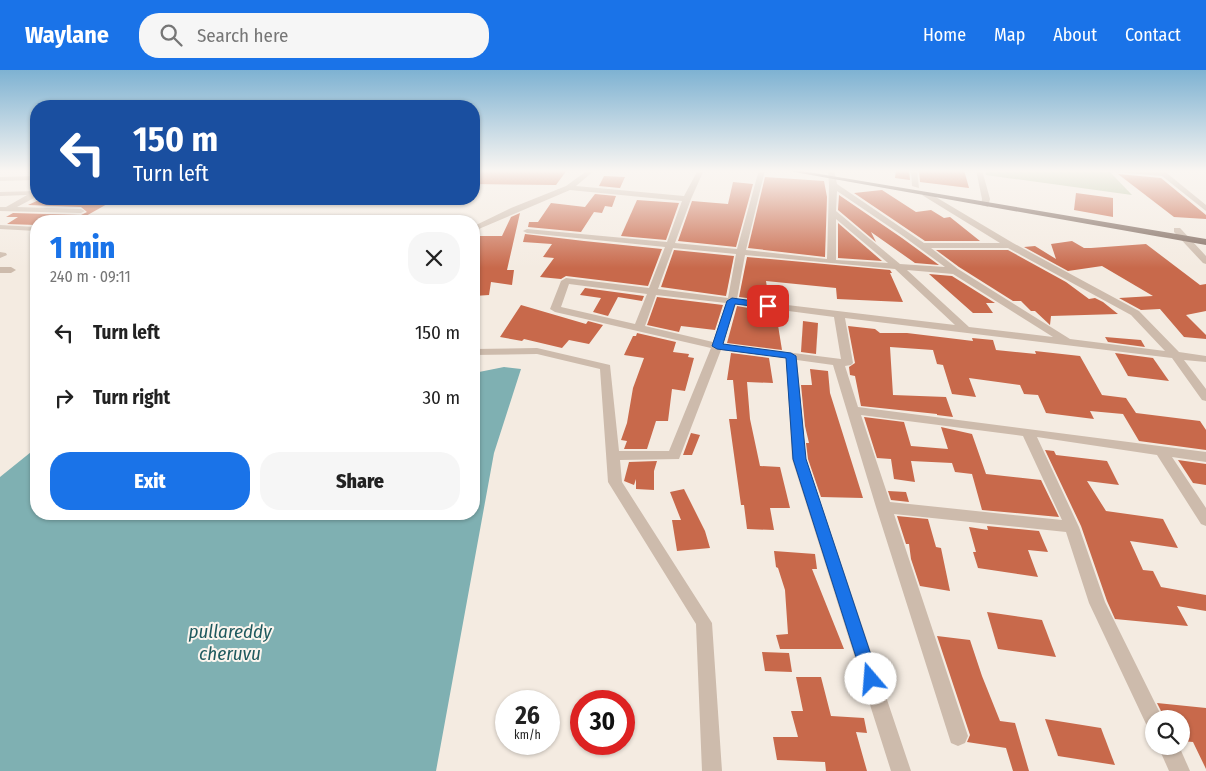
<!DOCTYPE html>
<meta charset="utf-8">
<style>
:root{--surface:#fff;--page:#f6f6f6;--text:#222;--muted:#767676;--accent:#1a73e8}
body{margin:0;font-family:"Fira Sans Condensed",sans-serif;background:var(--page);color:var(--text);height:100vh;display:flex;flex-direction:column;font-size:19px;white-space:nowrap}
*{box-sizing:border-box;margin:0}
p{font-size:16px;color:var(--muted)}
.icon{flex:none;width:28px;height:28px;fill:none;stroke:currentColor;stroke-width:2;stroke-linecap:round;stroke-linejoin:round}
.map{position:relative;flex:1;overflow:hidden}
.details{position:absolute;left:30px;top:145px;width:450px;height:305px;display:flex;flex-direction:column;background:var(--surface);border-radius:20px;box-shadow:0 1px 4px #0004}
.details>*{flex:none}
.hud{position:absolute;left:30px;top:30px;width:450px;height:105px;border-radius:20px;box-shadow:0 1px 4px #0004;background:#1a4fa0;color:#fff;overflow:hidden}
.buttons{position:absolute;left:1145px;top:640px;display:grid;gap:10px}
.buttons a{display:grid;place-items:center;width:45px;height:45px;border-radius:50%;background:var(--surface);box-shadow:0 1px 4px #0004;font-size:25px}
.speed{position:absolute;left:495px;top:620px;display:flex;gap:10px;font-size:25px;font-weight:700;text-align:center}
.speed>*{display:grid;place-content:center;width:65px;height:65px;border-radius:50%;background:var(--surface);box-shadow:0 1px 4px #0004;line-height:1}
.speed small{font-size:12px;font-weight:400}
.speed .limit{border:8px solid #d22;background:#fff;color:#111}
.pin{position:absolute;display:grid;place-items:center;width:42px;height:42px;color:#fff;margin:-21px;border-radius:10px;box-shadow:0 2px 8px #0006}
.me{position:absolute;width:55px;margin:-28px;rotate:342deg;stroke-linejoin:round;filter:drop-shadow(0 0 4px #0008)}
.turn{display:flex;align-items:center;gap:18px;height:105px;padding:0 20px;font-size:22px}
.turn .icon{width:65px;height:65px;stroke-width:2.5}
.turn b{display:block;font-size:35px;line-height:42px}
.round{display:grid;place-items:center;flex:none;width:52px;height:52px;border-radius:20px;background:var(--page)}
.summary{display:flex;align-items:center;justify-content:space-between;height:85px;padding:0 20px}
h1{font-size:30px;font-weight:800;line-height:38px;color:var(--accent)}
.primary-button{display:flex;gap:10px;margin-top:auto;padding:10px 20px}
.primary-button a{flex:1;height:58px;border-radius:20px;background:var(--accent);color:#fff;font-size:20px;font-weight:800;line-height:58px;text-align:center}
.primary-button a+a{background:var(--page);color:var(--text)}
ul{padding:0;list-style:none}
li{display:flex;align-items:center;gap:15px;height:65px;padding:0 20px}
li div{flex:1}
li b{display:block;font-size:19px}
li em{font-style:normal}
header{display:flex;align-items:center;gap:30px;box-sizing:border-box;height:70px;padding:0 25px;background:var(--accent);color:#fff}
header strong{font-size:24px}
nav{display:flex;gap:28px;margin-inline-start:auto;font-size:18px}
.search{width:350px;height:45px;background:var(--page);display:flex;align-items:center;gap:12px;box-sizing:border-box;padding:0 18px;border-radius:20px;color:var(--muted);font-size:19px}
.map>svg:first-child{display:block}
.green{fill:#b8c4a0}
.water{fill:#7fb0b2}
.building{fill:#c8694b}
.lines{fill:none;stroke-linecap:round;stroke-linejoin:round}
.street{fill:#cdbbac;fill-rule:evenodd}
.primary{fill:#7d675c;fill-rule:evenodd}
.route{fill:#1a73e8;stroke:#114b97}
.labels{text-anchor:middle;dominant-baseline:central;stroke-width:4;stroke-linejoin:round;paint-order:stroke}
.near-water-label{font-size:19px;font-style:italic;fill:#1f5a5e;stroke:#fbf5ee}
</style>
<header>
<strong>Waylane</strong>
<div class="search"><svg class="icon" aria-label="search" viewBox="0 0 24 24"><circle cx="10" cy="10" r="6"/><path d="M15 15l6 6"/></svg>Search here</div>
<nav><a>Home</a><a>Map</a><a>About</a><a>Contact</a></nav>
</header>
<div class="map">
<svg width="1206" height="701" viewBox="0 0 1206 701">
<rect width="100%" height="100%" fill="#f4ebe1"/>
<path class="green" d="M985,100H1080L1110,102L1132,125L986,105Z"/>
<path class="water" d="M504,297L521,299L494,383L436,701H0V407L36,378V444H474V303Z"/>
<g class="building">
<path d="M474,100H567L556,115L474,114Z"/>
<path d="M896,100H909L910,110L895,108Z"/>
<path d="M919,100H964L969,118L920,112Z"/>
<path d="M1118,104L1161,108L1206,145V149L1174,147Z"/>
<path d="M604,106L625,107L620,118L599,116Z"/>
<path d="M765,107L824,111L827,127L825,187L748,178Z"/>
<path d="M733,112L753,114L736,177L678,171L692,131L728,134Z"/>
<path d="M882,120L916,142L931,140L944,148L950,147L980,171H925L854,123Z"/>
<path d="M1076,123L1113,128V147L1074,140Z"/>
<path d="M595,124L616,126L612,137L605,136L602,143L594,142L581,162L528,157L529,152H538L551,133L585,137Z"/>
<path d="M839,125L902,168L939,195L915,193L871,162L876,172L838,140Z"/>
<path d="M41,129H116L77,151H36V155L7,154L18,147H6L13,143L81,145L87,142L81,137L28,135Z"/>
<path d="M637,130L679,133L666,170L621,166Z"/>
<path d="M520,143L507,200H514L512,215L491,212L489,225L474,226L480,193L474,194V173H477L480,166H502L511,147Z"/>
<path d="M838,153L882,191L838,188Z"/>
<path d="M525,164L584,171L662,179L648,216L566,206L561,209L540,207L554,188L543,187L552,174L523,172Z"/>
<path d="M1072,171L1084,178H1091L1146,174L1200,215L1206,214V241L1186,245L1206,265V269L1184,267L1160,239L1141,240L1119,228L1153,226L1102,196L1068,201L1024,177L1035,176L1056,189L1051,174Z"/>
<path d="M674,180L734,186L726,226L661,217Z"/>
<path d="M936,180H1008L1066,212L1089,229L1095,228L1103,232L1118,244L1051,246L1050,255L1035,241H1031L1021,231H1013L959,197Z"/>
<path d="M747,187L890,200L892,203H890L903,232L837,229L836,218L766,211L769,231L739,227Z"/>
<path d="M929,204L952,206L995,233H986L993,243H973Z"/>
<path d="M585,218L644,226L642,231L618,227L608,246L593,242L601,228L580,225Z"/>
<path d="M657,227L723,235L715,260L681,256L679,262L647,255Z"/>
<path d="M521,235L586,254L588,251L603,255L589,274L569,270L562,278L524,269L522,271L500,267Z"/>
<path d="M737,236L776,243L782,280L727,273Z"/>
<path d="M803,251L818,253L816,284L801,282Z"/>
<path d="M848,256L875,259L880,263H907L973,271L972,268L993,270L996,280L1036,284L1035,281L1080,286L1102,325L1126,328L1136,343L1200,351L1206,360V380L1139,371L1123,344L1090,341L1094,349L1046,343L1038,325L1024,324L1020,315L969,308L976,327L952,324L943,295L937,294L933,280L890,277L893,325L946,327L953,347L937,345V344L861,336L855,306L850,305L849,297L855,293Z"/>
<path d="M637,263L676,272L673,282L689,284L688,287L694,288L685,321L672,319L668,351H656L647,379H624L627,371L621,370L627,353L633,318L644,288L624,285L633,266H636Z"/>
<path d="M1105,267L1141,270L1145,277L1108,272Z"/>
<path d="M731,283L769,288L773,313L747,312L750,349L760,396L780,397L790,438H770L774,460L747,459L744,435H741L729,349H737L733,310H727Z"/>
<path d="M1115,283L1153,288L1169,311L1128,306Z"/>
<path d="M810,299L828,301L830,323L863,428L821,427L808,389L806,373H809L805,356L801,315H812Z"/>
<path d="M864,347L904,352L911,376L948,379L941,357L972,364L986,404L1041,410L1059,447L982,440L972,404L955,402L952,393L911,391L915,412L894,409L891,389L877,388Z"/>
<path d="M691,363L700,365L692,385H683Z"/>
<path d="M1045,380L1054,381L1056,385L1107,391L1119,415L1087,411L1106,441L1163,449L1178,478L1130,471L1143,500L1153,501L1161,517L1206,525V541L1177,536L1188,556L1115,549L1107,531L1081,456Z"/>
<path d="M1178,390L1206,394V415L1193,413Z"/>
<path d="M657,391L654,401V420L636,419V409L634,415L624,411L629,392Z"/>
<path d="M684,419L705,461L710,478L677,481L672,450H681L670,422Z"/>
<path d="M888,421L906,422L909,432L891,430Z"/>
<path d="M897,446L928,449L936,477L941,478L950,521L920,516L911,489L909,474H906Z"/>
<path d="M987,456L1039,461L1048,482L1028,480L1038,507L978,498L973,482H976L969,457L988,460Z"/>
<path d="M774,481L815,484L817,499H812L844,579H780L776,565L788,564L785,520L778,498L776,497Z"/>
<path d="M987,542L1042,550L1056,587L998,579Z"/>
<path d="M937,566L970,570L982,606L1000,651L1015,653L1029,701H1013L1006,678L967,672L970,665Z"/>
<path d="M762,582L789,583L792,602L765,601Z"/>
<path d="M796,607H821L831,646L864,648L867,663L856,662L867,701H826L825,692L777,690L773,667H798L791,641H803Z"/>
<path d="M1157,633L1206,638V699L1193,672L1181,671V649H1165Z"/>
<path d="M1045,649L1101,658L1115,695L1058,686Z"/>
</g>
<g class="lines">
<g class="street">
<path d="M588,100H595L576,116L684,126L698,100H704L691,129L675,173L737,179L759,100H765L746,180L827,189L829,115L828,100H834L837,114L924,173H1000L922,125L929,123L1013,173L1139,241L1179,282L1206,286V292L1184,290L1206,319V331L1202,330L1172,288L845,248L853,293L851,295L845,296L858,337L1206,382V392L1172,387L1206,438V456L1201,454L1157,385L1037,367L1079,457L1105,532L1163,649H1154V658L1147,656L1089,533L1066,462L894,444L968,666L965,673L958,676L951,673L876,437L833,295L797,290L806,389L911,701H891L792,389L786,288L721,280L679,389L620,390L622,412L712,553L722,701H702L696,554L608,412L600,299L537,284L474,285V279L537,278L610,295L619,381H669L711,278L555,242L550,239L561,211L566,208L649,218L665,177L527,163L523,161L527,159L667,172L682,131L570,120L474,161V156L511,138L566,116ZM837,121L903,166L945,197L900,194L836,141ZM836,149L888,193L836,190ZM673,178L736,184L728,228L658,219ZM931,178H1008L1131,245L1165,281L1070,269L958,199ZM745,185L895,199L955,255L737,229ZM907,200L953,204L1053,267L969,257ZM569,214L647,224L635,254L561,237ZM656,225L726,233L713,272L645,256ZM736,234L834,247L841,289L723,274ZM861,345L1023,366L1062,450L890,432Z"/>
<path d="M911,100H917L919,118L912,116Z"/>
<path d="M976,100H982L990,129L988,137L981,135L982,129Z"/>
<path d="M1112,100L1156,101V100H1163L1206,135V141L1162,106L1115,102Z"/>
<path d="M36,106V110L0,111V107Z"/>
<path d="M36,121V127L17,137L81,139L85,141L81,143L0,141V137H6L27,125L0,126V122Z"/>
<path d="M0,155L36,157V161L0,159Z"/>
<path d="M1174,158H1180L1206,186V194L1203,193L1174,162Z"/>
<path d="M0,182L6,183L7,185L0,188Z"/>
<path d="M0,197H11L16,200L11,203H0Z"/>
<path d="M1158,676H1179L1190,701H1169Z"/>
</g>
<path class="primary" d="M783,100H796L1206,169V175Z"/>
</g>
<linearGradient id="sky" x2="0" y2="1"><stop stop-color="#7eb2d2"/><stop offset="0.51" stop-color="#faf6f2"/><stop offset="1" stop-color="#faf6f2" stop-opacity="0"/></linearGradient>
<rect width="1206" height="198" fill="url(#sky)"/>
<path class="route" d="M732,228L768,233L772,236L768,238L735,234L723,274L791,283L796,286L806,389L879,609L877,615L871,617L865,615L863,609L793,389L786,288L717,279L712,276L727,231Z"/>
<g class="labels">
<g class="near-water-label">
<text x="230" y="561">pullareddy<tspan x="230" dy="22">cheruvu</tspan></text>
</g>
</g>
</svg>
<div class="buttons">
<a><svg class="icon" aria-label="search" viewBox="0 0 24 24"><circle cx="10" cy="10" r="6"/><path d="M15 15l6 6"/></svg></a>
</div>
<div class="speed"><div>26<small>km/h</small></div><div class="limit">30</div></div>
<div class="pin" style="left:768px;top:236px;background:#d93025"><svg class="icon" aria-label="arrive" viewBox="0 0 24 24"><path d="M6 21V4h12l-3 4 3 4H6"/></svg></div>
<svg class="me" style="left:871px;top:609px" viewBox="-20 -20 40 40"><circle r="19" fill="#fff"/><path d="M0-13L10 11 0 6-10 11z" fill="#1a73e8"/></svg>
<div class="hud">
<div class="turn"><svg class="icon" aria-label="left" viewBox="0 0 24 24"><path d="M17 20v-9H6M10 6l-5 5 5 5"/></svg><div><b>150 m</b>Turn left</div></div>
</div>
<section class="details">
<div class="summary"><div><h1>1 min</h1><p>240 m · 09:11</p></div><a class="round"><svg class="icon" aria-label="close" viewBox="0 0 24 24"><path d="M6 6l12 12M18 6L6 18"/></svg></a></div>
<ul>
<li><svg class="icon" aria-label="left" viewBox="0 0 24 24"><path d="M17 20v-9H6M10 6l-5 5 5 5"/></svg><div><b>Turn left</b></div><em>150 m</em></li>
<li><svg class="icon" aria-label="right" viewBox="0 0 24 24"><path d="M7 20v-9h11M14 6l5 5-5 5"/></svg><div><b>Turn right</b></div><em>30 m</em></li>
</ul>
<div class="primary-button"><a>Exit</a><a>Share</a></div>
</section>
</div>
